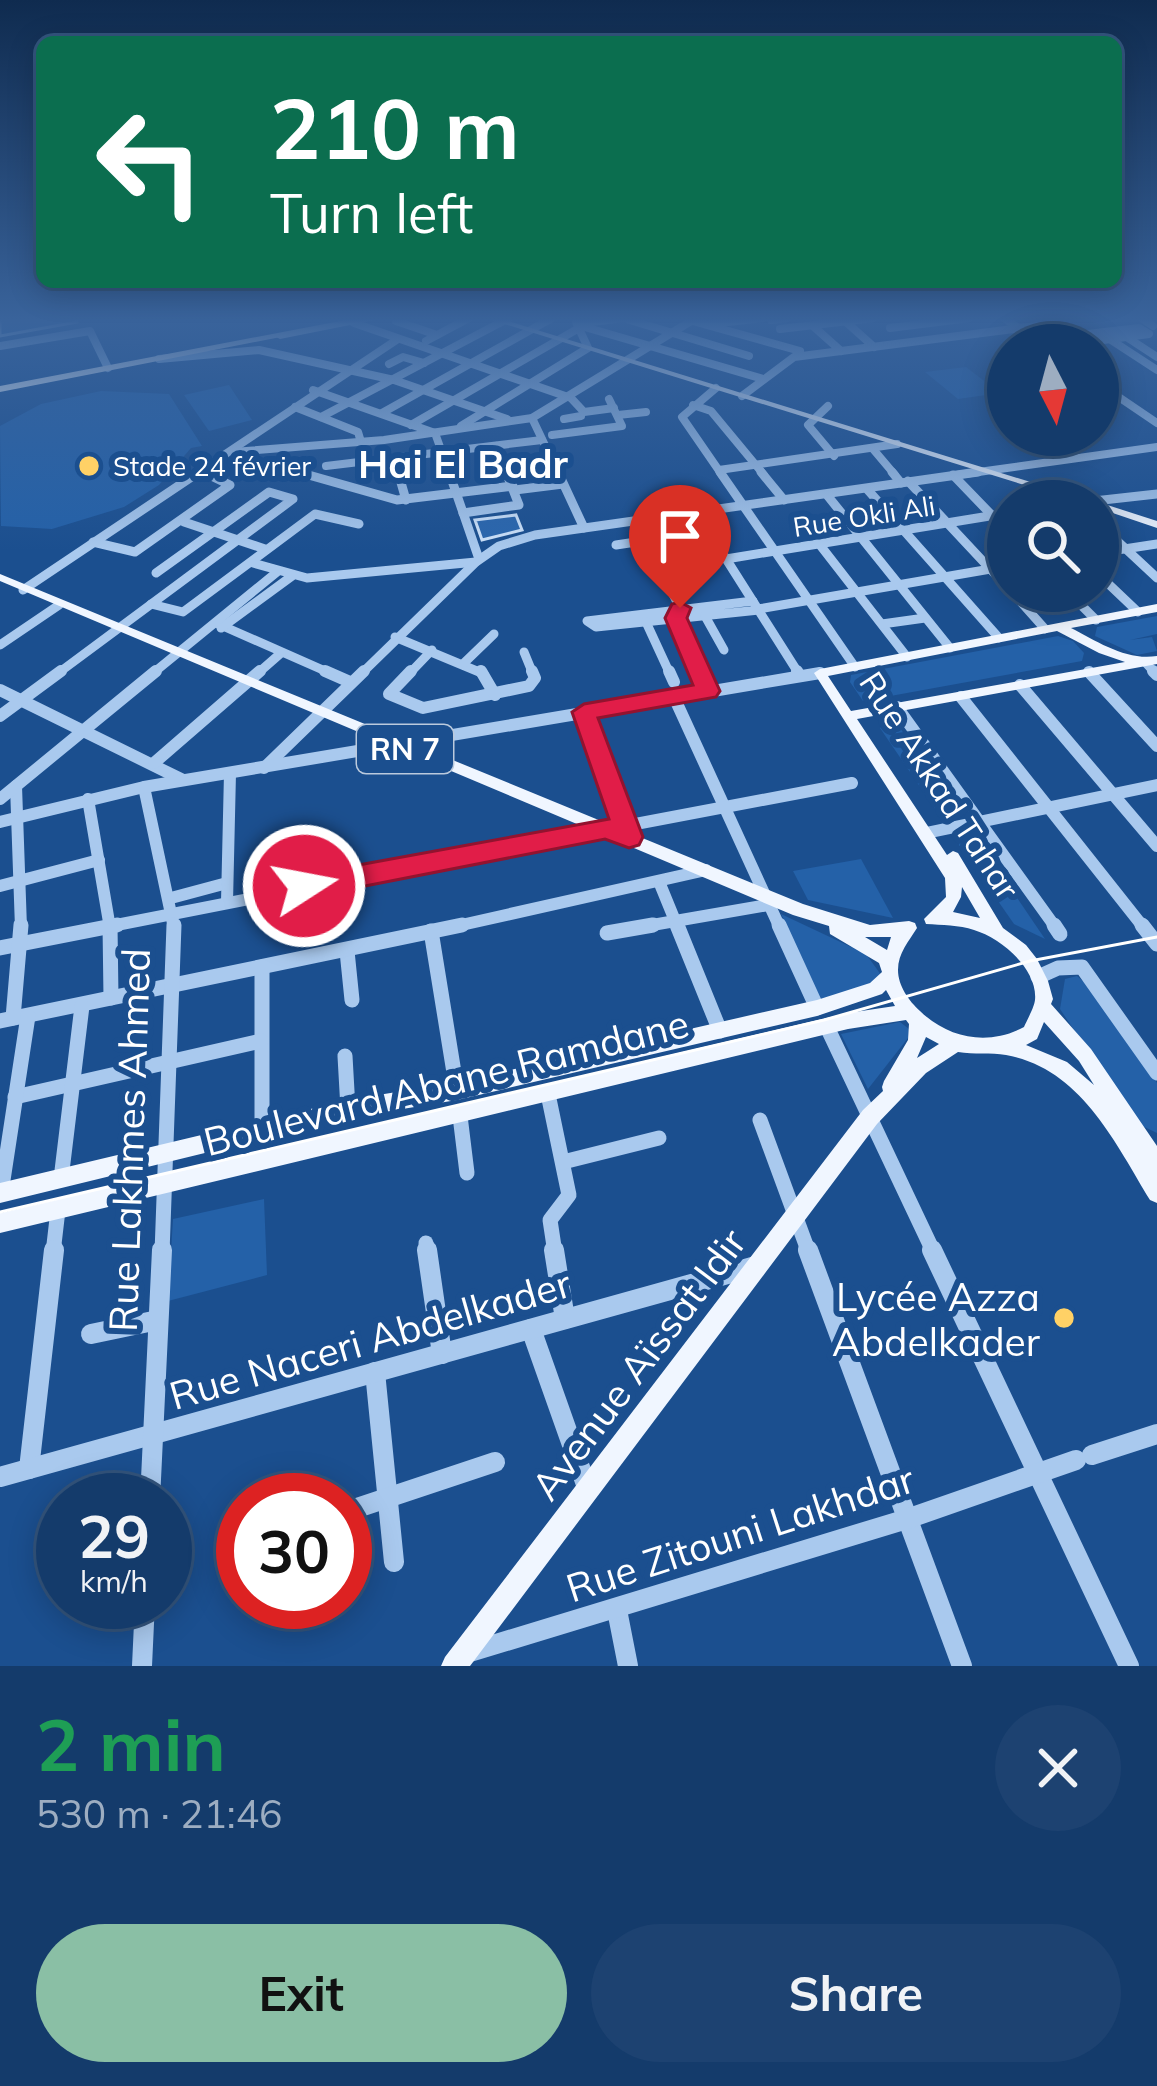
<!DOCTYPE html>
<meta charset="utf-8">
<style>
:root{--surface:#143b6b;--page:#1d4271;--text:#f1f3f6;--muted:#9dadc1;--line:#33557e;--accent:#8abfa5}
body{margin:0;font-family:Mulish,sans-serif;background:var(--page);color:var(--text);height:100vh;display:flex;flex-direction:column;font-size:45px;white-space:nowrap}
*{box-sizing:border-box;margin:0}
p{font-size:39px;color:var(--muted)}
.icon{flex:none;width:66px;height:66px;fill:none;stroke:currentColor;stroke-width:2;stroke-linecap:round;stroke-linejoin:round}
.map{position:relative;height:1666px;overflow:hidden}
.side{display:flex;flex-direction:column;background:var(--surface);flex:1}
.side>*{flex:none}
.top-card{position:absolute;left:36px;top:36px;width:1086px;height:252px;border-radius:18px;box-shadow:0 6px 30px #0003,0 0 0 3px var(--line);background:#0b6e4f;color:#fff;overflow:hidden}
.needle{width:78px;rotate:174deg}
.tools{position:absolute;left:987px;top:324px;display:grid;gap:24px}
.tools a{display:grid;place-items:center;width:132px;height:132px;border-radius:50%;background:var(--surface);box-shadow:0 6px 30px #0003,0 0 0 3px var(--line);font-size:60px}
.speed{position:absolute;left:36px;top:1473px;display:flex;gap:24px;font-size:60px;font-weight:700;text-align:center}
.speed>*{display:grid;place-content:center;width:156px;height:156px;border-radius:50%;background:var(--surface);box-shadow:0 6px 30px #0003,0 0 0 3px var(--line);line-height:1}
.speed small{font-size:30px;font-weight:400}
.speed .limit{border:18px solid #d22;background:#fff;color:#111}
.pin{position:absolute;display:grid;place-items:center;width:102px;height:102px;color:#fff;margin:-123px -51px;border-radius:50% 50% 50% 0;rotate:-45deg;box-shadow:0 0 12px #0007}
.pin .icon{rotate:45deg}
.me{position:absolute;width:132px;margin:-66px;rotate:79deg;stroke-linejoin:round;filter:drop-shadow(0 0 9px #0008)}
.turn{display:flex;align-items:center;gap:42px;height:252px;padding:0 36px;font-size:54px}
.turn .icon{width:156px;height:156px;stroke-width:2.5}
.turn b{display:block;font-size:84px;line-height:102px}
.round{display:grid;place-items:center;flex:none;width:126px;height:126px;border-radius:63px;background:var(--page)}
.summary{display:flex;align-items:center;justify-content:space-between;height:204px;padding:0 36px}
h1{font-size:72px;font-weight:700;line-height:90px;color:#1e9e55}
.button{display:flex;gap:24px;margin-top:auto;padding:24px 36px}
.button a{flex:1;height:138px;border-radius:72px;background:var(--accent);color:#111;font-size:48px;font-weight:700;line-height:138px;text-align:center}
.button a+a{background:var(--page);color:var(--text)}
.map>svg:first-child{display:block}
.green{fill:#2461a8}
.building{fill:#2a66ad;stroke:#cfe3fa;stroke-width:3}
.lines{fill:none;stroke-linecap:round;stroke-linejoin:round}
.minor-far4{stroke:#a9c9ee;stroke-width:8}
.minor-far3{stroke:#a9c9ee;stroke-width:9}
.minor-far2{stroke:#a9c9ee;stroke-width:12}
.minor-far1{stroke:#a9c9ee;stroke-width:15}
.minor{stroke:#a9c9ee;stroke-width:20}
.major{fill:#f0f6ff;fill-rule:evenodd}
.highway{fill:#fff;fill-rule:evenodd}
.tram{stroke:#fff;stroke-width:3}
.route{fill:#e11d48;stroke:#92132f;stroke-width:3}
.poi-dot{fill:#ffd166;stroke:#1b4f8f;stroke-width:4.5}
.labels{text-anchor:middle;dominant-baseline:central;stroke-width:12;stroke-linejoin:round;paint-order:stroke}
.far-poi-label{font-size:27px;fill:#fff;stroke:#1b4f8f;text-anchor:start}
.far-street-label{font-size:27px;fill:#fff;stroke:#1b4f8f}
.shield{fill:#1b4f8f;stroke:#bbcadd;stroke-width:3}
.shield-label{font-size:30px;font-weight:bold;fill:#fff}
.street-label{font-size:33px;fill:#fff;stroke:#1b4f8f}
.far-district-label{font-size:39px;font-weight:bold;fill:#fff;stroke:#1b4f8f}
.near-street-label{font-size:39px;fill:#fff;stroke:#1b4f8f}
.near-poi-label{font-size:39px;fill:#fff;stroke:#1b4f8f;text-anchor:end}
</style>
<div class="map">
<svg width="1157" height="1666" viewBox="0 0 1157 1666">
<rect width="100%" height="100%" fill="#1b4f8f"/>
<g class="green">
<path d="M966,367L1000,393L958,399L925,372Z"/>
<path d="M229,385L252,420L209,431L184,395Z"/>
<path d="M101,391L169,394L202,446L191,448L159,485L124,507L52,529L1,526L0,426L41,404Z"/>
<path d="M1157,616V634L1130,640L1152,637L1157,651L1137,655L1095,636L1097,627Z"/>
<path d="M1058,636L1073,641L1084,653L1082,661L863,701L850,682L851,675Z"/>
<path d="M886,722L898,725L949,799L957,812L952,819L938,813L880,728Z"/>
<path d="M963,835L977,839L1045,939L1014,924L959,845Z"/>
<path d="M861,859L893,918L808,900L793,871Z"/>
<path d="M781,914L866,954L884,979L823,1004Z"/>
<path d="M1077,976L1091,988L1157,1083V1133L1136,1123L1060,1009L1065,979Z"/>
<path d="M900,1022L909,1029L908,1038L868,1089L841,1034Z"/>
<path d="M264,1199L267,1275L168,1301L173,1219Z"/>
</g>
<g class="building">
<path d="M0,318H76L77,322L0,336Z"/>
<path d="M516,515L522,530L482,540L475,520Z"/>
</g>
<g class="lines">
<g class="minor-far4">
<path d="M623,318L749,356"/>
<path d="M1004,318L1043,345"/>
<path d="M1141,318L1153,326"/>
<path d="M689,320L800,351"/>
<path d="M771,320L788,318"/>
<path d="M396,321L437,335"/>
<path d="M845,321L874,347"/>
<path d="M354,323L571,398L584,412L614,408"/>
<path d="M584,323L624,318"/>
<path d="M711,324L763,318"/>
<path d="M578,325L763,379"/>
<path d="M813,326L841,351"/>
<path d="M890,328L970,318"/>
<path d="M1139,328L1149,334L1080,343L1070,336Z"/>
<path d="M780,329L874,318"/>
<path d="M1128,338L1157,357"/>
<path d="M1111,340L1157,370"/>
<path d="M426,341L469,318"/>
<path d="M0,346L90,331L108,368"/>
<path d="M159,359L259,350L394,380L507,419"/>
<path d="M389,364L403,357L424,363"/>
<path d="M1098,383L1157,423"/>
<path d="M716,388L682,417L722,475"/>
<path d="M313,390L435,433L450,475"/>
<path d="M742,396L794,357L1052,324"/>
<path d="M693,405L711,411L764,475"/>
<path d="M828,406L808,425L834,456"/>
<path d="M295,407L358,432L361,442"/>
<path d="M382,413L552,318"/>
<path d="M618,415L646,412"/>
<path d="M321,417L509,318"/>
<path d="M532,418L559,475"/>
<path d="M564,419L581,416"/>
<path d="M411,425L579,328"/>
<path d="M461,426L588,348L576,322"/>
<path d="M552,435L622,426L609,399"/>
<path d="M496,446L507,475"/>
<path d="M873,449L895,475"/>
<path d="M233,452L384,440L532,418L696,318"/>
<path d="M240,456L309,475"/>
<path d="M395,460L399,475"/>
<path d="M326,466L542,440"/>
<path d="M719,470L897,444"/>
<path d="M200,471L209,475"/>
<path d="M194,475L398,339"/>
<path d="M957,475L1157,447"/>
</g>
<g class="minor-far3">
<path d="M298,472L397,500L513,486"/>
<path d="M398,472L406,500"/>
<path d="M449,472L479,559"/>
<path d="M558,472L584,528"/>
<path d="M720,472L855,667"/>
<path d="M761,472L784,500"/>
<path d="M892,472L901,483"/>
<path d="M953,475L1008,532"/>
<path d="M908,481L1008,588"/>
<path d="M867,489L999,638"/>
<path d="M515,490L563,484"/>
<path d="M827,495L950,648"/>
<path d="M1094,501L1157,494"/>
<path d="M463,513L519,505L506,472"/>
<path d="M697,513L799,674"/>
<path d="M636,521L680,608L676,618L701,674"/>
<path d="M184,522L265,549"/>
<path d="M1098,523L1157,578"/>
<path d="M93,542L135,552L230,485L203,472"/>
<path d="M616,545L709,531"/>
<path d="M820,545L907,657"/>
<path d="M1098,553L1157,544"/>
<path d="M726,559L1008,513"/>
<path d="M253,563L307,578L476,562"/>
<path d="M1098,574L1138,612"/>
<path d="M23,590L199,472"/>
<path d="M1011,591L1045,629"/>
<path d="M1067,591L1096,620"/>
<path d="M753,601L587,621L596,627L759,610"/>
<path d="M151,604L183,612L315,514L359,524"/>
<path d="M758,609L1008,566"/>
<path d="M705,616L724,650"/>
<path d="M646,622L670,674"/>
<path d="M216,623L332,674"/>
<path d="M882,624L925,618"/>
<path d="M221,628L292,576"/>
<path d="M395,637L484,674"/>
<path d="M0,645L59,605"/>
<path d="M524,652L533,674"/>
<path d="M1145,662L1156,674"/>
<path d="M464,663L494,634"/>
<path d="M57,674L293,499L269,492L156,573"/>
<path d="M152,674L277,572"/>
<path d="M257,674L281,653"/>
<path d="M361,674L476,562L499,546L535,535L978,472"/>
<path d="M409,674L432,650"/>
<path d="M814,674L820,673"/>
</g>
<g class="minor-far2">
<path d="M325,671L350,682"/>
<path d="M411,671L389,694L423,708L529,686L535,678L532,671"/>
<path d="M481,671L495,695"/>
<path d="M669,671L674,682"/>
<path d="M699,671L708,691"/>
<path d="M797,671L800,676"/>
<path d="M1153,671L1157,675"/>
<path d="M1089,672L1157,746"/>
<path d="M1020,685L1157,846"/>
<path d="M0,690L183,780"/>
<path d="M674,697L780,928"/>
<path d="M961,697L1144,928"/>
<path d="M897,707L1056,928"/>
<path d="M584,712L626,829"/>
<path d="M0,716L61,671"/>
<path d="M154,763L260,671"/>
<path d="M264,768L364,671"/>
<path d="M16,786L21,928"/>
<path d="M144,787L174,928"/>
<path d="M0,799L156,671"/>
<path d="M88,799L110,928"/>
<path d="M0,822L144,787L820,673"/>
<path d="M625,826L852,783"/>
<path d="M926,833L1157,785"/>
<path d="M660,884L678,928"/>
<path d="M0,886L99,860"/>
<path d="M171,898L227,883"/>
<path d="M227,902L230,773"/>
<path d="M101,928L605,829"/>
<path d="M448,928L706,870"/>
<path d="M635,928L768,905"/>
</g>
<g class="minor-far1">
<path d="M110,925L111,998"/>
<path d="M677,925L720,1031"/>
<path d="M779,925L817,1008"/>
<path d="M1054,925L1060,934"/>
<path d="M1142,925L1157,944"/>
<path d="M431,931L457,1091"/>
<path d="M607,933L653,925"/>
<path d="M0,948L117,925"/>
<path d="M347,951L352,1000"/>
<path d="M262,967V1131"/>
<path d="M1038,977L1058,968L1082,967L1157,1073"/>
<path d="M13,1018L21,925"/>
<path d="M0,1021L462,925"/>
<path d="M827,1027L934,1253"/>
<path d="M345,1056L348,1109"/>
<path d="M548,1094L569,1195L550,1220L555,1253"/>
<path d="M15,1097L261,1041"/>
<path d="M460,1116L467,1173"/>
<path d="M760,1120L809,1253"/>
<path d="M563,1162L659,1138"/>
<path d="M61,1179L82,1006"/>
<path d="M1,1193L28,1016"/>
<path d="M426,1243L427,1253"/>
<path d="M53,1253L58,1210"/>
<path d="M162,1253L174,925"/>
</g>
<g class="minor">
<path d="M427,1250L442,1354"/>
<path d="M554,1250L565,1319"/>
<path d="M808,1250L962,1666"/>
<path d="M932,1250L1129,1666"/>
<path d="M531,1329L588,1490"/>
<path d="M91,1334L158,1320"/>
<path d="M375,1372L394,1562"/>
<path d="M1092,1455L1157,1434"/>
<path d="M29,1469L54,1250"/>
<path d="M0,1477L756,1266"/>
<path d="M150,1500L162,1250"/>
<path d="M345,1512L495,1462"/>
<path d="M617,1610L628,1666"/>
<path d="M470,1652L907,1519L1076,1460"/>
<path d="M142,1666L145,1602"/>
</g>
<g class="major">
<path d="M367,318H385L280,339L276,337Z"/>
<path d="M485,318H498L1092,501H1076Z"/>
<path d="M1098,502L1157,521V528L1098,508Z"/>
<path d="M0,574L803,904L870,925L909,921L915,923L917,928C909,941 898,953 898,970C898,986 909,1001 920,1011C949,1039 989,1046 1024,1027C1027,1020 1034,1008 1035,1000C1038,969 1001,938 974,930C959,925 942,925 926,924L924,919L946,897L945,878L814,673L820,669L1157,604V612L1071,628C1098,642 1127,661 1157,656V664L857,719L947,855L953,851L958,853L1003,928L1026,945L1037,959L1048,981L1053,999L1051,1004L1091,1049L1157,1146V1203L1150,1200C1115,1142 1080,1068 1006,1055C991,1052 974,1055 958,1052L926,1073L877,1124L470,1666H441L445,1657L863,1110L883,1091L882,1087L884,1081L908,1040L909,1024L906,1020L848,1029L0,1233V1213L848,1013L895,1006L886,990L882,994L817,1016L457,1100L348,1118L0,1203V1183L348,1100L457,1082L817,1000L870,983L882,972L879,963L830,934L829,926L793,915L0,581ZM1057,631L1099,653L1125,662L851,711L828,676ZM962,887L980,918L953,912L961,897ZM865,937H891L887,950ZM1044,1022L1079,1061L1094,1085L1067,1062L1026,1045L1037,1039ZM926,1037L939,1044L917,1058Z"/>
</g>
<path class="highway" d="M356,318H377L0,392V386Z"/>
<path class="tram" d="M0,1212L824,1020L1030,961L1157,937"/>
</g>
<linearGradient id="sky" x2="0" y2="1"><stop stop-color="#0f2b4f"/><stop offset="0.58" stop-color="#39639b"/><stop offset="1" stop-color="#39639b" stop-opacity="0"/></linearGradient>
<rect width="1157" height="551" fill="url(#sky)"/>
<path class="route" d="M680,602L691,608L687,618L720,691L716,697L598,718L643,837L639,845L629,848L605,839L304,898L293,894L289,886L304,875L609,819L572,712L584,704L693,685L665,618L672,604Z"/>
<g class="poi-dot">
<circle cx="89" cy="466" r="12"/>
<circle cx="1064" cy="1318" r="12"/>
</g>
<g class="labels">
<g class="far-poi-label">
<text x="113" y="466">Stade 24 février</text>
</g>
<g class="far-street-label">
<text transform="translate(864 516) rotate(-9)">Rue Okli Ali</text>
</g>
<rect class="shield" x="357" y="725" width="96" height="48" rx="9"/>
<g class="shield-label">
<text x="405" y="749">RN 7</text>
</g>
<g class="street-label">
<text transform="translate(940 785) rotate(57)">Rue Akkad Tahar</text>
</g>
<g class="far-district-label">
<text x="463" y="463">Hai El Badr</text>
</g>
<g class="near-street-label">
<text transform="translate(446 1082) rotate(-14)">Boulevard Abane Ramdane</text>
<text transform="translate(129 1140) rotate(-88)">Rue Lakhmes Ahmed</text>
<text transform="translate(370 1339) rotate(-16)">Rue Naceri Abdelkader</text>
<text transform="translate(638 1364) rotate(-53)">Avenue Aïssat Idir</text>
<text transform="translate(740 1533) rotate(-18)">Rue Zitouni Lakhdar</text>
</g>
<g class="near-poi-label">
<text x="1040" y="1296">Lycée Azza<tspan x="1040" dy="45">Abdelkader</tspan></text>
</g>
</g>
</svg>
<div class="tools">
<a><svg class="needle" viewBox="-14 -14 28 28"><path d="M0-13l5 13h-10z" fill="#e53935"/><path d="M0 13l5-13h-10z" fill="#9dadc1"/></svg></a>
<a><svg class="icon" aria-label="search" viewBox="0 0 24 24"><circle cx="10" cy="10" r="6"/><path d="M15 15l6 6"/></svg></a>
</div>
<div class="speed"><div>29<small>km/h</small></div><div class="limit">30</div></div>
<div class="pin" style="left:680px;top:608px;background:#d93025"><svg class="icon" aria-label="arrive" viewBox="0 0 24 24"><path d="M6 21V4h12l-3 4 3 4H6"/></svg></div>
<svg class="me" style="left:304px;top:886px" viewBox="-20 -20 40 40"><circle r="17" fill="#e11d48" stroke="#fff" stroke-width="3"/><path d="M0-11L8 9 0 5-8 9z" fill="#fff"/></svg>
<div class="top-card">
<div class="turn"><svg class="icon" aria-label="left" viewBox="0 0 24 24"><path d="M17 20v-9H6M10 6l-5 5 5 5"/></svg><div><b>210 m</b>Turn left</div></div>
</div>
</div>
<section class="side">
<div class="summary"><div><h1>2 min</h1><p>530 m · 21:46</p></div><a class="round"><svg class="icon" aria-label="close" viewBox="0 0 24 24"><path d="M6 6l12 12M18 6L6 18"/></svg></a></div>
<div class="button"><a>Exit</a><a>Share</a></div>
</section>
